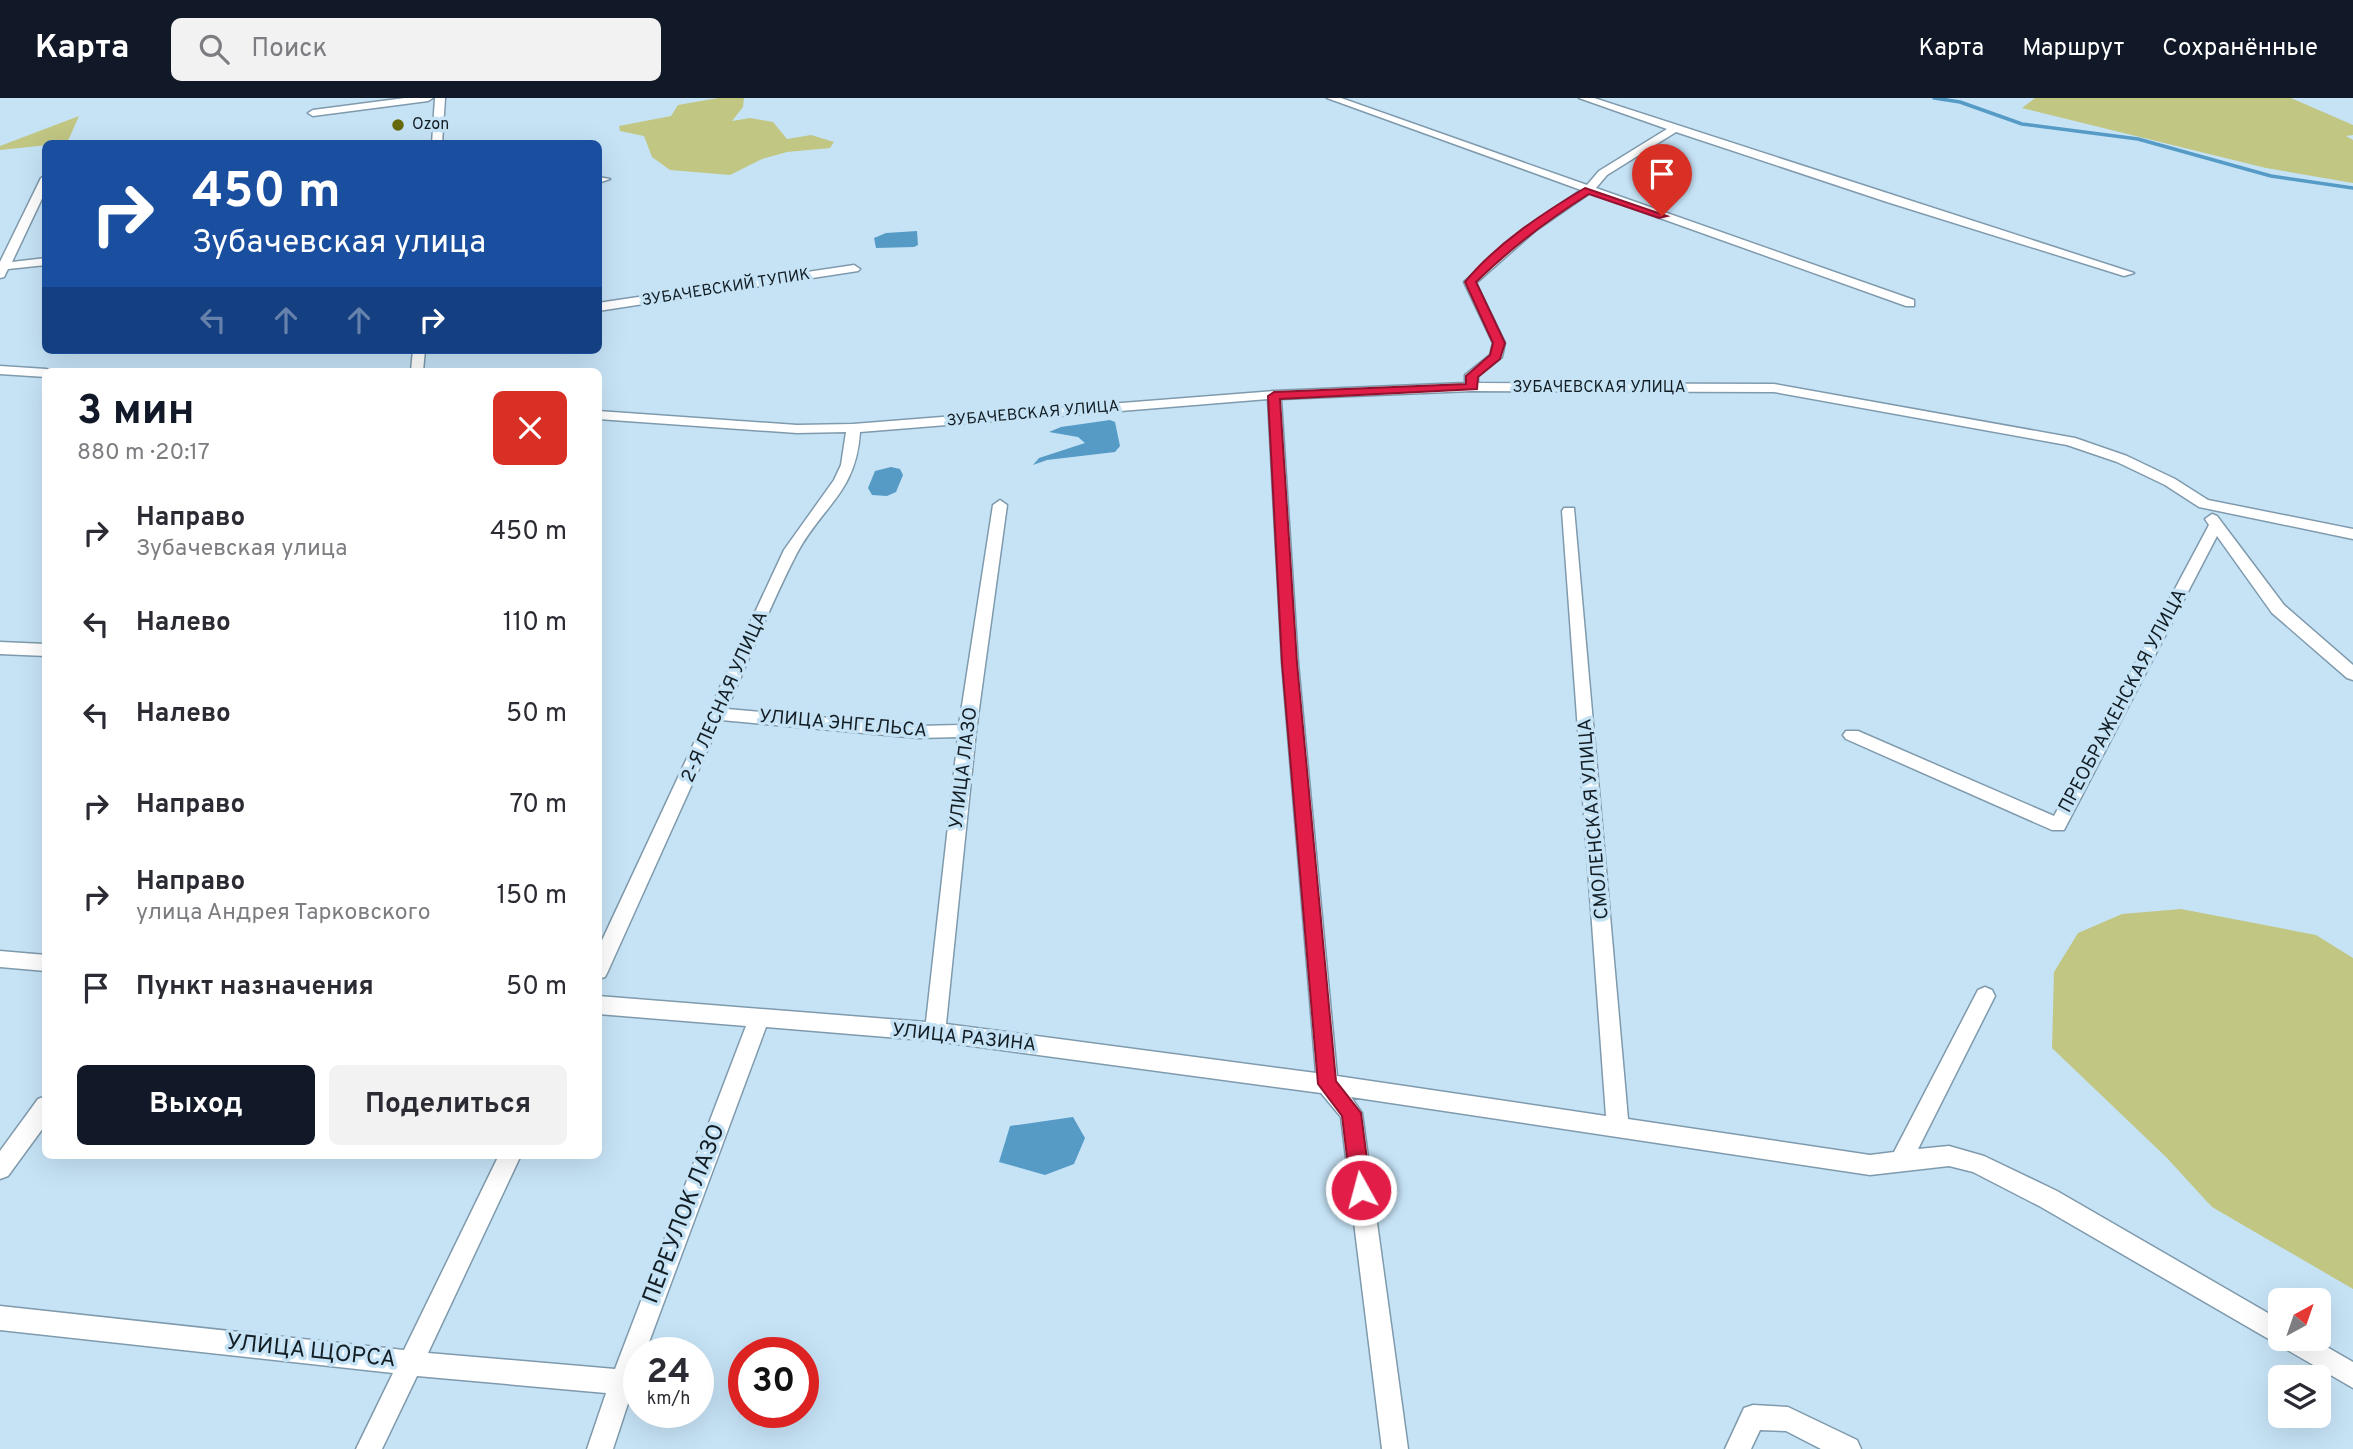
<!DOCTYPE html>
<html lang="ru">
<meta charset="utf-8">
<style>
:root{--surface:#fff;--page:#f2f2f3;--text:#2b2b33;--muted:#7c7c81;--accent:#111827}
body{margin:0;font-family:Overpass,sans-serif;background:var(--page);color:var(--text);height:100vh;display:flex;flex-direction:column;font-size:26px;white-space:nowrap}
*{box-sizing:border-box;margin:0}
p{font-size:23px;color:var(--muted)}
.icon{flex:none;width:38px;height:38px;fill:none;stroke:currentColor;stroke-width:2;stroke-linecap:round;stroke-linejoin:round}
.map{position:relative;flex:1;overflow:hidden}
.panel{position:absolute;left:42px;top:270px;width:560px;height:791px;display:flex;flex-direction:column;background:var(--surface);border-radius:10px;box-shadow:0 7px 28px #0002}
.panel>*{flex:none}
.hud{position:absolute;left:42px;top:42px;width:560px;height:214px;border-radius:10px;box-shadow:0 7px 28px #0002;background:#1a4fa0;color:#fff;overflow:hidden}
.needle{width:46px;rotate:40deg}
.buttons{position:absolute;left:2268px;top:1190px;display:grid;gap:14px}
.buttons a{display:grid;place-items:center;width:63px;height:63px;border-radius:10px;background:var(--surface);box-shadow:0 7px 28px #0002;font-size:35px}
.speed{position:absolute;left:623px;top:1239px;display:flex;gap:14px;font-size:35px;font-weight:700;text-align:center}
.speed>*{display:grid;place-content:center;width:91px;height:91px;border-radius:50%;background:var(--surface);box-shadow:0 7px 28px #0002;line-height:1}
.speed small{font-size:18px;font-weight:400}
.speed .limit{border:10px solid #d22;background:#fff;color:#111}
.pin{position:absolute;display:grid;place-items:center;width:60px;height:60px;color:#fff;margin:-72px -30px;border-radius:50% 50% 50% 0;rotate:-45deg;box-shadow:0 0 7px #0007}
.pin .icon{rotate:45deg}
.me{position:absolute;width:77px;margin:-38px;rotate:353deg;stroke-linejoin:round;filter:drop-shadow(0 0 5px #0008)}
.turn{display:flex;align-items:center;gap:24px;height:147px;padding:0 35px;font-size:32px}
.turn .icon{width:91px;height:91px;stroke-width:2.5}
.turn b{display:block;font-size:49px;line-height:60px}
.lanes{display:flex;align-items:center;height:66px;padding:0 35px;background:#0003;justify-content:center;gap:35px;direction:ltr}
.lanes .off{opacity:.35}
.round{display:grid;place-items:center;flex:none;width:74px;height:74px;border-radius:10px;background:var(--page)}
.head{display:flex;align-items:center;justify-content:space-between;height:119px;padding:0 35px}
h1{font-size:42px;font-weight:700;line-height:52px;color:var(--accent)}
.button{display:flex;gap:14px;margin-top:auto;padding:14px 35px}
.button a{flex:1;height:80px;border-radius:10px;background:var(--accent);color:#fff;font-size:28px;font-weight:700;line-height:80px;text-align:center}
.button a+a{background:var(--page);color:var(--text)}
ul{padding:0;list-style:none}
li{display:flex;align-items:center;gap:21px;height:91px;padding:0 35px}
li div{flex:1}
li b{display:block;font-size:26px}
li em{font-style:normal}
header{display:flex;align-items:center;gap:42px;box-sizing:border-box;height:98px;padding:0 35px;background:var(--accent);color:#fff}
header strong{font-size:33px}
nav{display:flex;gap:38px;margin-inline-start:auto;font-size:24px}
.search{width:490px;height:63px;background:var(--page);display:flex;align-items:center;gap:18px;box-sizing:border-box;padding:0 24px;border-radius:10px;color:var(--muted);font-size:26px}
.map>svg:first-child{display:block}
.green{fill:#c1c683}
.water{fill:#559bc6}
.lines{fill:none;stroke-linecap:round;stroke-linejoin:round}
.stream{stroke:#559bc6;stroke-width:3.5}
.minor-casing{stroke:#7f9aac;stroke-width:3}
.minor{fill:#fff;fill-rule:evenodd}
.route{fill:#e11d48;stroke:#92132f;stroke-width:2}
.poi-dot{fill:#676a0a;stroke:#c6e3f6;stroke-width:2.5}
.labels{text-anchor:middle;dominant-baseline:central;stroke-width:7;stroke-linejoin:round;paint-order:stroke}
.far-poi-label{font-size:16px;fill:#121d24;stroke:#c6e3f6;text-anchor:start}
.far-street-label{font-size:16px;fill:#121d24;stroke:#c6e3f6}
.street-label{font-size:19px;fill:#121d24;stroke:#c6e3f6}
.near-street-label{font-size:23px;fill:#121d24;stroke:#c6e3f6}
</style>
<header>
<strong>Карта</strong>
<div class="search"><svg class="icon" aria-label="search" viewBox="0 0 24 24"><circle cx="10" cy="10" r="6"/><path d="M15 15l6 6"/></svg>Поиск</div>
<nav><a>Карта</a><a>Маршрут</a><a>Сохранённые</a></nav>
</header>
<div class="map">
<svg width="2353" height="1351" viewBox="0 0 2353 1351">
<rect width="100%" height="100%" fill="#c6e3f6"/>
<g class="green">
<path d="M718,0H744L743,9L732,23L750,20L773,24L787,41L811,37L834,44L830,50L787,54L762,61L730,77L670,72L652,59L644,38L620,33L619,28L671,18L678,7Z"/>
<path d="M2035,0H2291L2353,27V37L2346,38L2353,42V85L2266,70L2022,10Z"/>
<path d="M79,18L67,45L0,52V48Z"/>
<path d="M2181,811L2316,837L2353,860V1191L2212,1109L2166,1059L2052,950L2054,874L2078,835L2122,816Z"/>
</g>
<g class="water">
<path d="M917,133L918,147L914,149L876,150L874,140L886,135Z"/>
<path d="M1110,322L1115,324L1120,348L1115,354L1047,362L1033,367L1039,360L1085,345L1078,339L1049,334L1061,329Z"/>
<path d="M891,369L900,371L903,377L896,394L887,398L872,397L868,390L875,373Z"/>
<path d="M1073,1019L1085,1040L1074,1066L1045,1077L999,1064L1010,1028Z"/>
</g>
<g class="lines">
<path class="stream" d="M1934,0L1960,4L2022,26L2138,41L2271,78L2353,90"/>
<defs>
<g id="minor">
<path d="M405,0H433L428,3L313,18L308,15L313,12Z"/>
<path d="M435,0H445L442,46H432Z"/>
<path d="M1327,0H1341L1587,87L1599,73L1667,31L1579,0H1594L2134,175L2124,178L1887,104L1676,34L1607,77L1596,90L1914,202V208H1906L1590,95L1535,133L1476,185L1505,245L1502,259L1478,278V285L1774,286L2075,340L2127,358L2175,381L2208,402L2353,431V441L2199,409L2165,387L2117,364L2067,347L1774,294L1472,293L1281,301L1298,565L1337,978L1606,1018L1562,413L1564,410H1574L1628,1021L1870,1057L1894,1054L1978,892L1985,889L1992,892L1995,898L1918,1051L1949,1048L1984,1058L2057,1093L2280,1222V1241H2313L2353,1264V1290L2041,1109L1973,1074L1949,1068L1870,1077L1351,999L1362,1015L1408,1351H1382L1341,1019L1321,995L935,943L766,929L645,1255H639V1272L613,1351H587L606,1295L417,1278L382,1351H356L393,1275L0,1232V1208L404,1252L499,1057H521L428,1255L615,1271L746,928L598,916V898L926,924L958,639L919,640L721,622L608,873L605,879L598,881V851L784,452L834,382L841,367L846,334L797,335L598,321V313L797,327L853,326L1274,293L1465,285V277L1490,257L1493,245L1464,184L1527,129L1581,92ZM1268,301L1282,565L1316,975L946,926L976,633L1007,407L1000,402L993,407L959,627L919,628L727,611C750,559 771,505 797,455C823,407 856,395 860,334Z"/>
<path d="M46,77V92L12,164L46,160V167L8,171L4,179L0,180V164L41,80Z"/>
<path d="M598,79L610,81L598,85Z"/>
<path d="M854,167L860,171L858,173L598,213V205Z"/>
<path d="M413,252H425L423,273H411Z"/>
<path d="M0,268L46,271L51,273H46V279L0,276Z"/>
<path d="M2212,416L2217,418L2284,507L2353,567V582L2347,580L2272,515L2217,438L2064,732H2052L1846,641L1843,637L1846,633H1858L2054,718L2209,427L2205,421Z"/>
<path d="M0,544L46,546V558L0,556Z"/>
<path d="M0,853L46,857V873L0,869Z"/>
<path d="M46,998V1026L8,1078L0,1081V1053L38,1001Z"/>
<path d="M1753,1307L1788,1309L1857,1342L1861,1351H1821L1786,1333L1760,1332L1751,1351H1725L1744,1310Z"/>
</g>
</defs>
<use href="#minor" class="minor-casing"/>
<use href="#minor" class="minor"/>
</g>
<path class="route" d="M1585,90L1667,118L1659,120L1589,96C1549,121 1510,151 1476,184L1505,245L1500,261L1478,279L1477,291L1280,301L1297,565L1336,983L1361,1015L1371,1092L1368,1099L1361,1102L1354,1099L1351,1092L1342,1018L1318,986L1282,565L1268,298L1274,294L1466,286V278L1490,257L1493,245L1465,184C1496,146 1543,115 1585,90Z"/>
<circle class="poi-dot" cx="398" cy="27" r="7"/>
<g class="labels">
<g class="far-poi-label">
<text x="412" y="27">Ozon</text>
</g>
<g class="far-street-label">
<text transform="translate(726 190) rotate(-9)">ЗУБАЧЕВСКИЙ ТУПИК</text>
<text x="1599" y="290">ЗУБАЧЕВСКАЯ УЛИЦА</text>
<text transform="translate(1033 316) rotate(-5)">ЗУБАЧЕВСКАЯ УЛИЦА</text>
</g>
<g class="street-label">
<text transform="translate(725 599) rotate(-66)">2-Я ЛЕСНАЯ УЛИЦА</text>
<text transform="translate(2123 603) rotate(-62)">ПРЕОБРАЖЕНСКАЯ УЛИЦА</text>
<text transform="translate(843 626) rotate(5)">УЛИЦА ЭНГЕЛЬСА</text>
<text transform="translate(964 670) rotate(-83)">УЛИЦА ЛАЗО</text>
<text transform="translate(1594 721) rotate(-95)">СМОЛЕНСКАЯ УЛИЦА</text>
<text transform="translate(964 940) rotate(6)">УЛИЦА РАЗИНА</text>
</g>
<g class="near-street-label">
<text transform="translate(685 1116) rotate(-69)">ПЕРЕУЛОК ЛАЗО</text>
<text transform="translate(311 1254) rotate(6)">УЛИЦА ЩОРСА</text>
</g>
</g>
</svg>
<div class="buttons">
<a><svg class="needle" viewBox="-14 -14 28 28"><path d="M0-13l5 13h-10z" fill="#e53935"/><path d="M0 13l5-13h-10z" fill="#7c7c81"/></svg></a>
<a><svg class="icon" aria-label="layers" viewBox="0 0 24 24"><path d="M12 4l9 5-9 5-9-5zM3 14l9 5 9-5"/></svg></a>
</div>
<div class="speed"><div>24<small>km/h</small></div><div class="limit">30</div></div>
<div class="pin" style="left:1662px;top:118px;background:#d93025"><svg class="icon" aria-label="arrive" viewBox="0 0 24 24"><path d="M6 21V4h12l-3 4 3 4H6"/></svg></div>
<svg class="me" style="left:1361px;top:1092px" viewBox="-20 -20 40 40"><circle r="17" fill="#e11d48" stroke="#fff" stroke-width="3"/><path d="M0-11L8 9 0 5-8 9z" fill="#fff"/></svg>
<div class="hud">
<div class="turn"><svg class="icon" aria-label="right" viewBox="0 0 24 24"><path d="M7 20v-9h11M14 6l5 5-5 5"/></svg><div><b>450 m</b>Зубачевская улица</div></div>
<div class="lanes"><svg class="icon off" aria-label="left" viewBox="0 0 24 24"><path d="M17 20v-9H6M10 6l-5 5 5 5"/></svg><svg class="icon off" aria-label="ahead" viewBox="0 0 24 24"><path d="M12 20V5M6 11l6-6 6 6"/></svg><svg class="icon off" aria-label="ahead" viewBox="0 0 24 24"><path d="M12 20V5M6 11l6-6 6 6"/></svg><svg class="icon" aria-label="right" viewBox="0 0 24 24"><path d="M7 20v-9h11M14 6l5 5-5 5"/></svg></div>
</div>
<section class="panel">
<div class="head"><div><h1>3 мин</h1><p>880 m · 20:17</p></div><a class="round" style="background:#d93025;color:#fff"><svg class="icon" aria-label="close" viewBox="0 0 24 24"><path d="M6 6l12 12M18 6L6 18"/></svg></a></div>
<ul>
<li><svg class="icon" aria-label="right" viewBox="0 0 24 24"><path d="M7 20v-9h11M14 6l5 5-5 5"/></svg><div><b>Направо</b><p>Зубачевская улица</p></div><em>450 m</em></li>
<li><svg class="icon" aria-label="left" viewBox="0 0 24 24"><path d="M17 20v-9H6M10 6l-5 5 5 5"/></svg><div><b>Налево</b></div><em>110 m</em></li>
<li><svg class="icon" aria-label="left" viewBox="0 0 24 24"><path d="M17 20v-9H6M10 6l-5 5 5 5"/></svg><div><b>Налево</b></div><em>50 m</em></li>
<li><svg class="icon" aria-label="right" viewBox="0 0 24 24"><path d="M7 20v-9h11M14 6l5 5-5 5"/></svg><div><b>Направо</b></div><em>70 m</em></li>
<li><svg class="icon" aria-label="right" viewBox="0 0 24 24"><path d="M7 20v-9h11M14 6l5 5-5 5"/></svg><div><b>Направо</b><p>улица Андрея Тарковского</p></div><em>150 m</em></li>
<li><svg class="icon" aria-label="arrive" viewBox="0 0 24 24"><path d="M6 21V4h12l-3 4 3 4H6"/></svg><div><b>Пункт назначения</b></div><em>50 m</em></li>
</ul>
<div class="button"><a>Выход</a><a>Поделиться</a></div>
</section>
</div>
